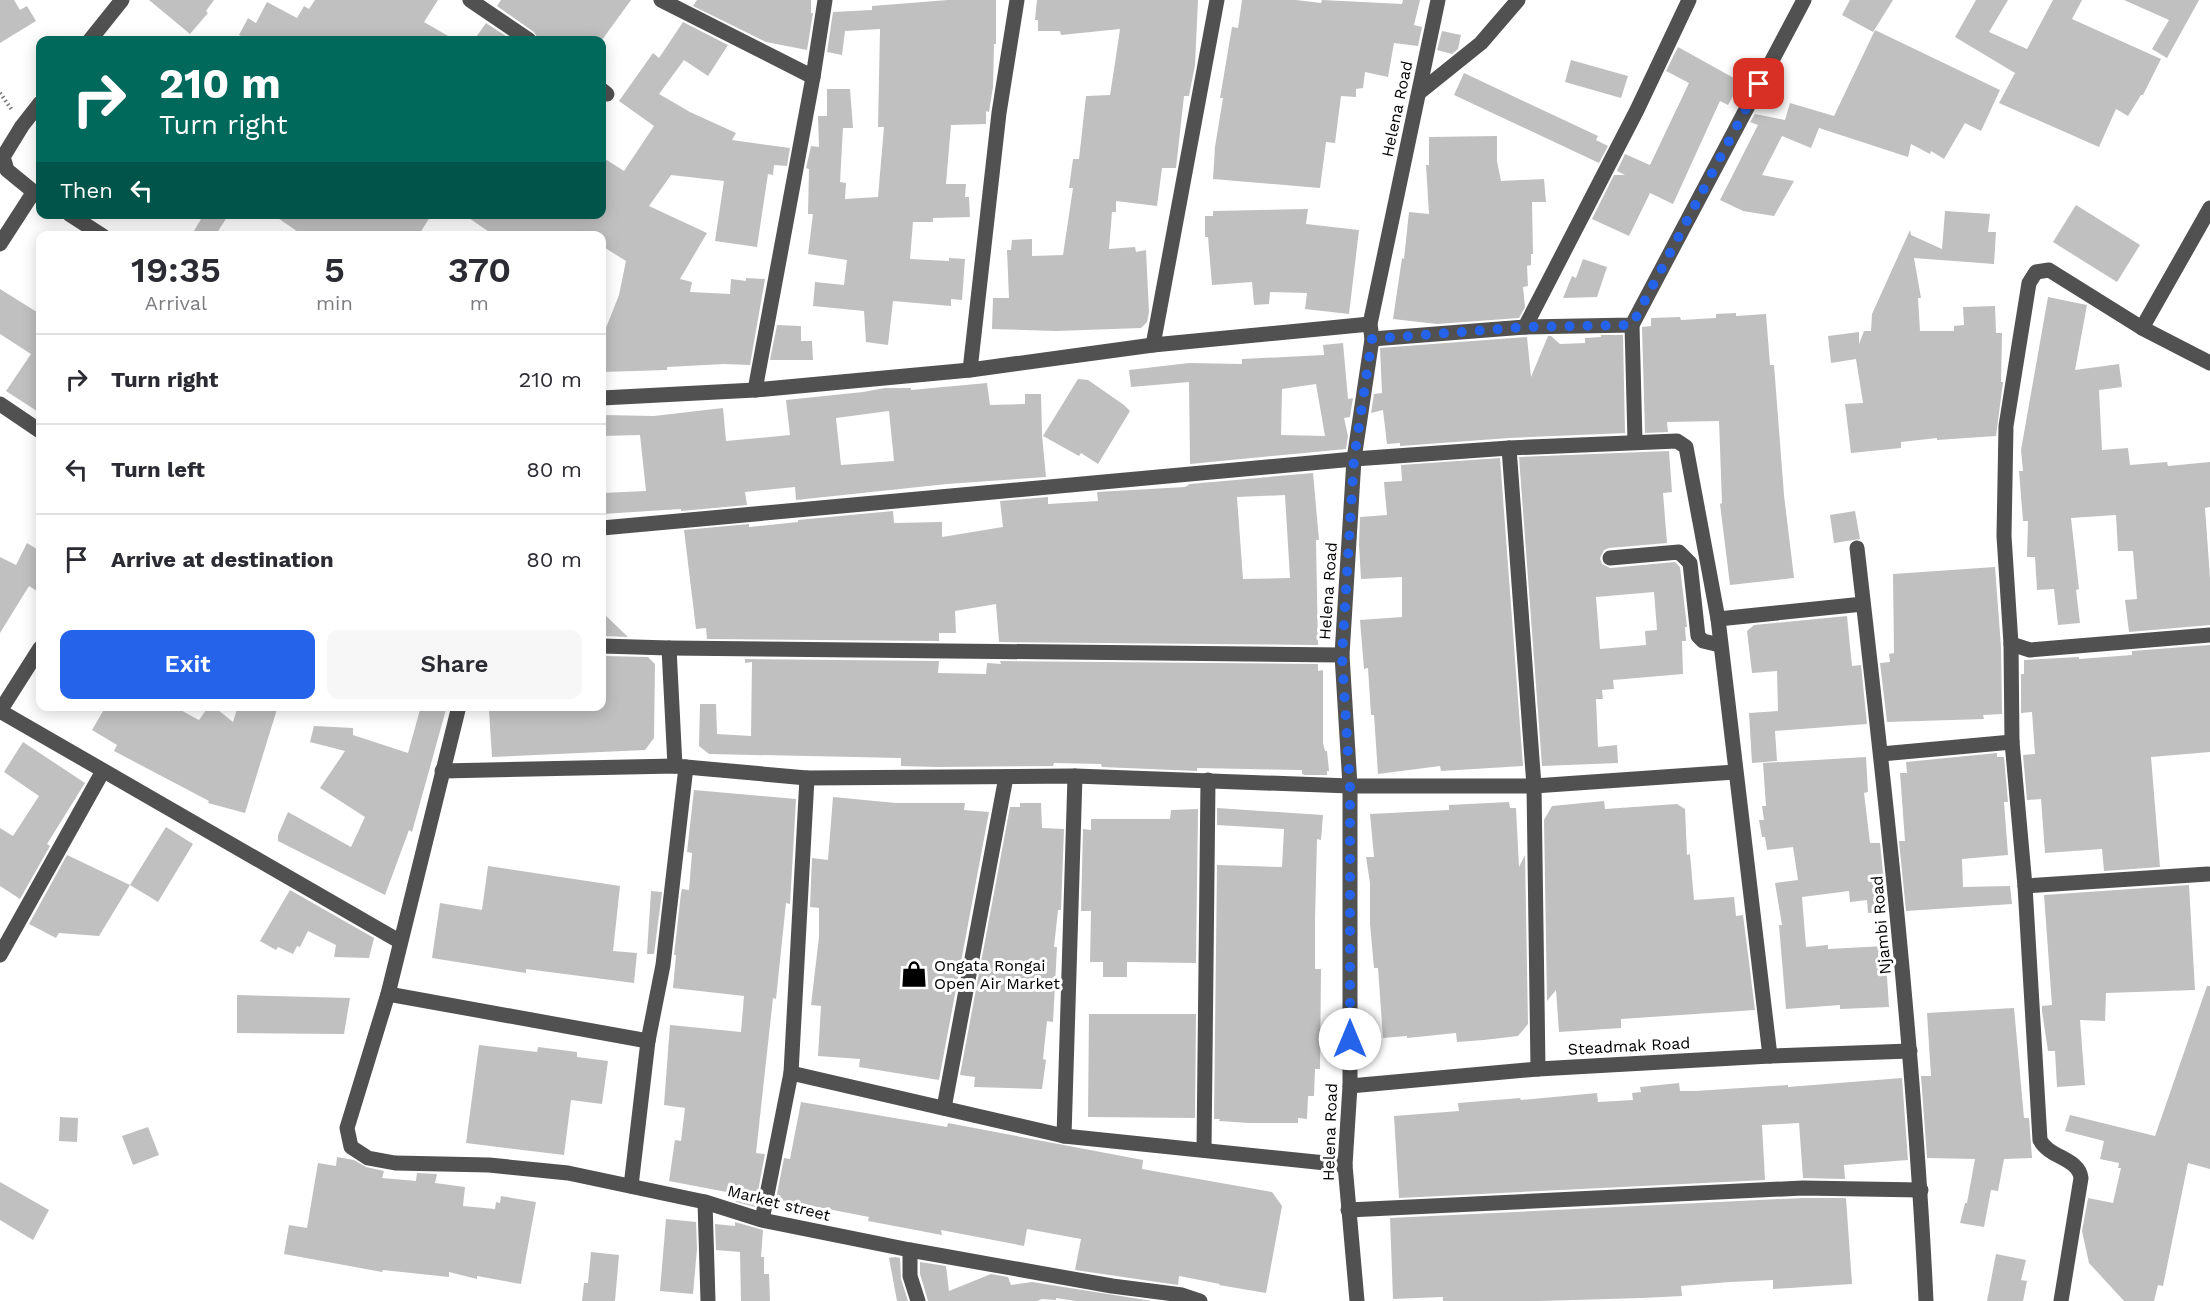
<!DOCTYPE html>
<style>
:root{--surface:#fff;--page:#f7f7f7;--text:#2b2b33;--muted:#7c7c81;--line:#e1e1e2;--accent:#2563eb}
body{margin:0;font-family:"Work Sans",sans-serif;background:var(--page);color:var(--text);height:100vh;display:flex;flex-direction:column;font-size:22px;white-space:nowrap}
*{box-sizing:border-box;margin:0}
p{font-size:20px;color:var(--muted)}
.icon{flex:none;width:33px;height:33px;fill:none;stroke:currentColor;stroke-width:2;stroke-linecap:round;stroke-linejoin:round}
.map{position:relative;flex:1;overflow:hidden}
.panel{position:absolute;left:36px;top:231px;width:570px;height:480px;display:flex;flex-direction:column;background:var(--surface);border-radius:12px;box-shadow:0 3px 15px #0003}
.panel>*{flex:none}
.guide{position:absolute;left:36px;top:36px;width:570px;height:183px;border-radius:12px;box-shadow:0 3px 15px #0003;background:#00695c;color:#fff;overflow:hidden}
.pin{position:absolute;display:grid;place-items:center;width:51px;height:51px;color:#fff;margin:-26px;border-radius:12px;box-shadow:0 3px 9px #0006}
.me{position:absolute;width:66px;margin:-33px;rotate:0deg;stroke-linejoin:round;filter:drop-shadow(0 0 4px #0008)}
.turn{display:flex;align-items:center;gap:21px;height:126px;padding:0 24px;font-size:27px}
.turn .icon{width:78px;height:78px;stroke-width:2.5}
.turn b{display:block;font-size:42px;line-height:51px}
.then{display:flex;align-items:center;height:57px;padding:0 24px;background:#0003;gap:12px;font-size:22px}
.eta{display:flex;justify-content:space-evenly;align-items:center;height:102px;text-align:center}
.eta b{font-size:36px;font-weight:600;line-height:42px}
.button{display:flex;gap:12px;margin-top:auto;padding:12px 24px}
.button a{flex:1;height:69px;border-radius:12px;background:var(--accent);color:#fff;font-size:24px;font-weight:600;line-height:69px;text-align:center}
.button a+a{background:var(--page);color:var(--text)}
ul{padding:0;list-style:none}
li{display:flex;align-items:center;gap:18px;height:90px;padding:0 24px;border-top:2px solid var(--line)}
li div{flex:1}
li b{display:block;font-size:22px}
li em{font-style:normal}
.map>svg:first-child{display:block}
.building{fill:#c0c0c0;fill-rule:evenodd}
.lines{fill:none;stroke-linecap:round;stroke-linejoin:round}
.path{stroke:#737373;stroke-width:4;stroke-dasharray:1.5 3;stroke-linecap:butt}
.minor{stroke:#515151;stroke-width:15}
.route{stroke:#2563eb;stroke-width:10;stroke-dasharray:0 18}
.labels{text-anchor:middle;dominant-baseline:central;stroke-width:6;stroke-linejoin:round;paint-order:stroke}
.street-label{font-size:16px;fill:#000;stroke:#fff}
.poi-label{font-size:16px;fill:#000;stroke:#fff;text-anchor:start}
</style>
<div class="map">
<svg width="2210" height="1301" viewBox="0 0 2210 1301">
<rect width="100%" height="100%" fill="#fff"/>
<g class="building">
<path d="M0,0H14L20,10L27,6L36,21L0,43Z"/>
<path d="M149,0H214L206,11L208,13L190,34Z"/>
<path d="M315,0H438L424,22L455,40H246L247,39L239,35L248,18L256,23L267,2L297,18L304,6L309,9Z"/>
<path d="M501,0H631L602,40H539L534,32L497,6Z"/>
<path d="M697,0H811V13H813L807,50L766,42L693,6Z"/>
<path d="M948,0H996V44H994L993,87L989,112L986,111V124L951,125L946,184H966L965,197H969L970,217L933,218V222H913L910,259L949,261V258L965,259L962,300L951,299V306L893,301L888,345L866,342L864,311L813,306L815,282L844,285L847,260L808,254L813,214H808L809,169L806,168L811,146L819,147L818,116H827V89H850L853,128H843L840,182L846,183L845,199L878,197L884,127H878L880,29L845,31L842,55L827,52L833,12L872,10V6Z"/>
<path d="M1037,0H1198L1195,65L1189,96H1184L1176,168H1162L1157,206L1116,201V212H1112L1109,249L1135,247L1136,252L1146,250L1149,312L1147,322L1141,328L1056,331L992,329L993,298H1009L1007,250H1011L1012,240L1032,239V256L1063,255L1073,188H1069L1073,159H1079L1086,96L1110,95L1115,63L1120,29L1061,35L1060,31H1038V20H1035Z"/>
<path d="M1242,0H1296L1321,3L1322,0L1402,4L1403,0H1420L1414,25L1422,27L1418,46L1394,43L1388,77L1365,72L1363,88L1356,89V97L1341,96L1335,143L1326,142L1320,188L1213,179L1215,147L1223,98H1220L1232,27L1238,28Z"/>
<path d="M1850,0H1893L1873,32L1842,15Z"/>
<path d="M1976,0H2008L1989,32L2027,49L2053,0H2082L2072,19L2161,59L2143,95H2141L2128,116L2116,109L2099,147L1999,103L2015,73L1955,37Z"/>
<path d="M2124,0H2199L2167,58L2152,49L2169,20Z"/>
<path d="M683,22L728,45L708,76L684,60L659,94L690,112L736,133L732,140L790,148L787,166L774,165L773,175L768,174L757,247L715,241L724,181L671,175L649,206L707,233L680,279L692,282L690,292L730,294L731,279L746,281V278L765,279L750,365L724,364L667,367V370L602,372V338L619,295L626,261L602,246V236H495L463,214H602V157L624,171L654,126L619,101L653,53L659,58Z"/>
<path d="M486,23L512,40H474Z"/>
<path d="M1875,30L2000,90L1981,131L1965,123L1944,159L1931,151L1930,154L1911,144L1908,157L1819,128L1811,148L1782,136L1762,175L1794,181L1774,216L1743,211L1720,200L1758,125L1750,122L1755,114L1785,120L1790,103L1834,116Z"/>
<path d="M1442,31L1461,35L1458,49L1452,54L1437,50Z"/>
<path d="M1678,47L1741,82L1728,105L1720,101L1673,204L1650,193L1629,236L1592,219L1614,175H1625L1617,171L1625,154L1650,165L1689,83L1666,71Z"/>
<path d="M1571,60L1628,76L1621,98L1565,82Z"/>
<path d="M1464,73L1598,136L1596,140L1608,146L1599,163L1454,95Z"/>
<path d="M1497,136V161L1501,181L1544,179L1546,202H1532L1533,254H1531V265L1527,266L1528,286L1523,287L1525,307L1519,318L1437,324L1393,319L1402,258L1404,259L1409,212L1429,214L1426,165H1429V137Z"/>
<path d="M2076,205L2140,245L2117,282L2053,242Z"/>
<path d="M1308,209L1306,224L1359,230L1349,314L1305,309L1307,293L1270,292L1269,304L1254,305L1252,282L1212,285L1208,237H1205V216H1213V211Z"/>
<path d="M1945,211L1990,214L1988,232H1996L1994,264L1914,258L1921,298H1918L1920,331H1954V326L1964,325L1963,307L1995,306L1996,333H2002L2001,382H2003L1996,436L1937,440V438L1901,442V448L1851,453L1845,404L1863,403L1856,359L1831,363L1828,336L1859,332V344L1864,331H1871L1872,314L1910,230L1911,235L1942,249Z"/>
<path d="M204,214H229L215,236H191Z"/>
<path d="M272,214H432L418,236H304Z"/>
<path d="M1583,259L1607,267L1597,297L1563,298L1572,276L1576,278Z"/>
<path d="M0,289L40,314V413L6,391L31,354L0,334Z"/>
<path d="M2048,297L2087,305L2075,370L2119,364L2122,387L2099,390L2102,450L2128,448L2130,465L2167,462L2168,466L2210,462V507L2205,508L2210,578V625L2129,632L2125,600L2137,599L2133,551H2118L2116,515L2071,518L2079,589L2076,590L2080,623L2058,625L2054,589L2037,590L2035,557H2027L2028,521H2023L2019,471H2023L2021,450Z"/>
<path d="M1736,313V316L1766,314L1770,365H1774L1784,495L1794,578L1730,585L1720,504L1722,503L1719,421L1667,422L1668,432L1645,433L1642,327L1651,326V318L1680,317L1681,320L1716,318V314Z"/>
<path d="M777,325L801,326V341H812L813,360H770Z"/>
<path d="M1601,335H1623L1625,433L1509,438L1400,446V443L1387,444L1383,410L1371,413L1374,394L1382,393L1380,348L1527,337L1531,377L1548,336H1551L1560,344L1585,343V338L1601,337Z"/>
<path d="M1343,343L1348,399L1353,398L1350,417L1344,418L1348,436L1346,449L1190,464L1189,382L1131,387L1129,370L1189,363L1242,364V359L1324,355L1323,345ZM1316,384L1325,436L1281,435L1282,389Z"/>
<path d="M1078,379L1088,380L1124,405L1130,411L1098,464L1081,453L1079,456L1043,436Z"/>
<path d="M987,383L990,405L1025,404V394H1041L1042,435L1046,477L947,484L796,500L795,487L745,492L747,505L681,511V509L602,514V493L646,491L640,435L602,436V415L654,416L723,408L726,441L790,435L786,400L863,392L885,388H911V390ZM889,411L894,461L841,465L836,418Z"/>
<path d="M1669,451L1672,492L1663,493L1667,543L1609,548L1604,550L1600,558L1602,564L1610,568L1675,562L1680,567L1687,627H1685L1686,641H1682L1683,674L1613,680L1614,689L1602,690L1603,699H1596L1598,747L1617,745L1618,763L1542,766L1519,457ZM1654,592L1657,630L1645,631L1646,645L1600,649L1596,597Z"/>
<path d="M1500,458L1523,766L1441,771L1440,766L1378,774L1374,715H1371L1368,668L1364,669L1360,620L1402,617V577L1361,579L1359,544L1360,517L1387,515L1384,482L1402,481L1401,465Z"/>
<path d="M1313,473L1319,540H1316L1318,645L999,642L996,604L955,611L956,633H939V641L707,639L706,628L696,629L684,530L749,524V527L798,522V520L893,511L894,523L942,522V537L1003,527L1000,501L1048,497V504L1098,501L1097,492L1185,487L1190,484ZM1285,495L1290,578L1243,579L1237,497Z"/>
<path d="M1855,511L1860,539L1834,543L1830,515Z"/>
<path d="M27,543L40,551V593L29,586L0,633V557L16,565Z"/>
<path d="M1995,567L2001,647L2002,714L1983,715L1984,719L1887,722L1880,663L1890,662L1889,654L1894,653L1893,574Z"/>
<path d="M602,612L628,637L603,636Z"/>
<path d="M1847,616L1852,666L1861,665L1867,724L1775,731L1777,761L1752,763L1749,713L1778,711L1777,671L1752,673L1747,631L1754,625Z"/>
<path d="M2210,645V752L2151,757L2160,867L2104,871L2102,849L2045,853L2041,799L2027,800L2023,755L2035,754L2032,712L2021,713V674H2024V660L2079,657V659L2132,655V651Z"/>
<path d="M604,656L648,657L655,664L654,738L645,750L492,757L489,711L517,709V706H602V659H604Z"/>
<path d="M745,659L939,661L938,673L986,674L987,663L1001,664L1000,661L1318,664V671L1323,670V743L1325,751H1327L1329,771H1327V775H1305L1302,774V770L1197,768V771L1102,767L1101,764L1054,763L1053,766L937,767L901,766V758L709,754L699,746L700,704H716L717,734L751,736L752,662L745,663Z"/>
<path d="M106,706H173L199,720L209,706H213L233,722L238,706H278L245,813L208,803L209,801L114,751L117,745L92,730Z"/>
<path d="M421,706H447L412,832L409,830L385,895L278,841V835L288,812L351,847L365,817L320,788L345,751L310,742L314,726L353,728V735L408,753Z"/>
<path d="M23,742L85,783L47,844L50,846L20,899L0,886V828L13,836L39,796L4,772Z"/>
<path d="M1997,753V757H2004L2008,802H2004L2008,855L1962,859L1963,887L2010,886L2012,904L1906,911L1899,841H1905L1900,773H1907L1906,762Z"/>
<path d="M1866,757L1868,792L1864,793L1870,843H1880L1887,912L1868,913L1867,900L1850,902L1849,891L1802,897L1806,947L1828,945V949L1885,946L1889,1007L1840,1009V1005L1786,1009L1779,925H1782L1775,883L1798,880L1793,847L1767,850L1765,837H1762L1759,820H1764L1762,806H1766L1763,763Z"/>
<path d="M694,790L796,799L790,904L786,903L776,999L773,998L756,1153L765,1154L755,1207L736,1202L737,1194L669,1181L675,1140L681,1141L685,1108L664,1105L670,1025L741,1032L744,996L673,988L676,955H674L681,893L682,889L689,890L692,853L687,852Z"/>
<path d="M833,797L896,803H965L964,810L989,812L939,1080L859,1067L860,1059L818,1056L821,1006L811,1005L819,937V908L810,907L812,858L828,860Z"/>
<path d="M1604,801L1605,809L1677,804L1685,809L1687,855L1690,854L1694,900L1734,897L1736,916L1743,915L1755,1010L1621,1019V1028L1559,1032L1556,990L1547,1001L1544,820L1552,806Z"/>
<path d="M1509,802L1510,808H1516L1519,867L1525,855L1528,1024L1518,1036L1484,1040L1457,1042L1456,1033L1407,1038V1036L1383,1038L1378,968H1374L1370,924V883L1366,857H1374L1370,814L1449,810V805Z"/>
<path d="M1020,803H1041L1042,828L1064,829L1061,910H1058L1054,947H1057L1053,1022L1047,1021L1043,1059L1046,1060L1042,1089L974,1087L975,1077L960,1075L1010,807H1020Z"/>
<path d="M1217,808L1323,815L1321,840L1317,839L1315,920V969H1321L1320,1069H1315L1314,1096H1308L1307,1119L1298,1118V1123H1249L1219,1121L1220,1119H1214L1217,865L1282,867L1284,829L1217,825Z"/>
<path d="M1198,809L1196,963L1127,962V977H1103V962H1090L1091,911H1081L1083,829L1091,830V819H1170L1171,810Z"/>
<path d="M166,827L193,844L158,902L130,885Z"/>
<path d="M67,855L130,885L99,936L59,933L56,938L29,924Z"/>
<path d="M488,866L620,886L613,951L637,953L634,983L526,969V973L432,958L440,903L482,910Z"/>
<path d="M2189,885L2195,990L2106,993L2105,1021L2080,1020L2085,1085L2057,1087L2055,1051H2048L2042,1011V1006L2052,1005L2044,895Z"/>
<path d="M290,890L374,938L369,958L334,957L336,945L308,931L300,947L297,946L293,954L278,947L276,950L260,941Z"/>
<path d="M651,891L662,892L654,954H647Z"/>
<path d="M2207,986H2210V1169L2188,1163L2163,1286L2158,1285L2154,1301H2124L2089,1263L2082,1231L2088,1198L2113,1203L2121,1168H2118L2119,1163L2100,1159L2104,1141L2065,1131L2070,1115L2155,1136Z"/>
<path d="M237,995L350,998L344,1034L237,1033Z"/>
<path d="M2014,1008L2024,1118H2029L2032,1158L2004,1159L1998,1191L1991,1190L1984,1227L1960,1223L1965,1203H1967L1975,1159L1927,1158L1921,1076H1931L1927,1013Z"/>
<path d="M1089,1014H1196L1195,1118L1088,1117Z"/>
<path d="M479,1045L537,1052L538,1047L577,1052V1057L608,1061L602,1104L571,1100L564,1155L466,1143Z"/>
<path d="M1902,1078L1908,1160L1844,1165L1845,1179L1803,1178L1799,1123L1762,1125L1765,1180L1399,1198L1394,1116L1459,1111L1458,1103L1520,1098L1521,1100L1597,1093L1598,1102L1633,1100L1632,1093L1641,1092L1640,1087L1679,1083L1680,1091H1695L1788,1085V1087Z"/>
<path d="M801,1102L947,1127L948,1123L1143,1160L1142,1169L1272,1192L1282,1206L1266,1293L1219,1285L1220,1284L1179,1276L1178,1285L1075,1270L1081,1239L1027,1229L1024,1246L941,1230L942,1235L868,1221L869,1217L776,1199L784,1158L790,1159Z"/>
<path d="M60,1117L78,1118L77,1142L59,1141Z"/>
<path d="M148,1127L159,1155L133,1165L122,1136Z"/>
<path d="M337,1157L354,1160L366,1167L384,1171L382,1178L416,1181L417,1173L437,1174L435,1183L465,1187L463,1206L495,1209L496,1202L500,1203L501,1196L536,1202L521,1284L477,1276V1279L449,1272V1277L383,1270L382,1272L284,1254L289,1225L307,1228L318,1163L336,1166Z"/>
<path d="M0,1182L49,1210L33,1240L0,1220Z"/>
<path d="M1803,1198H1846L1852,1284L1773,1289V1280L1730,1282L1681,1286L1682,1296L1642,1298L1539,1301H1443V1297L1393,1299L1390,1218Z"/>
<path d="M666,1219L696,1222L697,1249L693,1294L660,1291Z"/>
<path d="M735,1222L763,1230L761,1257H764V1274H769L770,1301H741L740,1252L716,1250L715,1224L735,1226Z"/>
<path d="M591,1252L619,1255L615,1301H582L584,1283H588Z"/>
<path d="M1996,1254L2026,1260L2021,1280L2027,1281L2023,1301H1987Z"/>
<path d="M895,1257L900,1258L901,1279L908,1301H897L889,1258Z"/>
<path d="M920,1262L946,1266L949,1291L991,1274L1008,1277L1011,1285L1032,1282L1152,1301H1076L1056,1298V1300L1042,1299L1037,1301H928L920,1274Z"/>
</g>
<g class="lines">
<path class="path" d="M0,93L12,110"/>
<g class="minor">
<path d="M470,0L529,40"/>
<path d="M661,0L813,77"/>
<path d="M90,40L122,0"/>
<path d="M602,90L607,94"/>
<path d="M1420,92L1481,43L1518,0"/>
<path d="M40,103L22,126L3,157L7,170L40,197"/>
<path d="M69,214L103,236"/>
<path d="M0,244L33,193"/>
<path d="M1632,325L1635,441"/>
<path d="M1525,327L1637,110L1689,0"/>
<path d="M2142,328L2210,208"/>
<path d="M1372,339L1525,327L1632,325L1804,0"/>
<path d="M1153,345L1217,0"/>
<path d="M970,370L999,113L1017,0"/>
<path d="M755,390L813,77L825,0"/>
<path d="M602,398L755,390L970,370L1153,345L1370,324"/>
<path d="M0,404L40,431"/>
<path d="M1509,448L1534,786L1538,1069"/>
<path d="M602,528L1354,459L1509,448L1677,441L1686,447L1718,619L1770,1056"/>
<path d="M1857,548C1886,798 1914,1049 1926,1301"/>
<path d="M1610,558L1679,552L1690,563L1698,636L1703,641L1720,645"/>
<path d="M1718,619L1863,604"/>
<path d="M2011,644L2030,650L2210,635"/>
<path d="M602,646L669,648L1342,655"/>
<path d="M669,648L675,766"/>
<path d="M459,706L388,994L347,1128L351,1147L368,1158L395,1163L489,1165L568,1173L705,1202L762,1220L910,1250L1112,1286L1182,1295L1200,1301"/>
<path d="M0,711L399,941"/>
<path d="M0,711L40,648"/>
<path d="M1881,754L2012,742"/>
<path d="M442,771L675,766L807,778L1075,776L1350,786H1534L1735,772"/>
<path d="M2025,886L2208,874"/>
<path d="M0,955L103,771"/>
<path d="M388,994L648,1041"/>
<path d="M791,1073L1064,1136L1345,1165"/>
<path d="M1350,1086L1538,1069L1770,1056L1910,1051"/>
<path d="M944,1108L1006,777"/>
<path d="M1064,1136L1075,776"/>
<path d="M1204,1150L1208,780"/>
<path d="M631,1186L648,1041L663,965L686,767"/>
<path d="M705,1202L708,1301"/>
<path d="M1348,1210L1803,1188L1921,1190"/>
<path d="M762,1220L791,1073L807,778"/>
<path d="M910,1250V1276L918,1301"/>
<path d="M1357,1301L1345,1165L1350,1086V786L1342,655L1354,459L1372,339L1370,324L1438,0"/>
<path d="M2061,1301L2081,1178C2079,1158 2049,1158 2040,1140L2025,886L2012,742L2011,644L2004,536L2006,426L2029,283L2036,272L2049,270L2142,328L2210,363"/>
</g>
</g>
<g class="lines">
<path class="route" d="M1350,1039V786L1342,656L1354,459L1372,339L1525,327L1632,325L1759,84"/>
</g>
<defs>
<symbol id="shop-bare" viewBox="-9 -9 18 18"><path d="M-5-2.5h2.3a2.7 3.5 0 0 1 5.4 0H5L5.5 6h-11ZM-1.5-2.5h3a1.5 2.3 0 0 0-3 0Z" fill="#000" stroke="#fff" stroke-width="2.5" paint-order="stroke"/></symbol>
</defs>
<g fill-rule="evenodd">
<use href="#shop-bare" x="895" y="955" width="38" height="38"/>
</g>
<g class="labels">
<g class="street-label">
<text transform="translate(1397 109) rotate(-78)">Helena Road</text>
<text transform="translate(1328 591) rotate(-86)">Helena Road</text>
<text transform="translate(1881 925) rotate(-95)">Njambi Road</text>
<text transform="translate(1629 1046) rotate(-3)">Steadmak Road</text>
<text transform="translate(1330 1132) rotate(-88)">Helena Road</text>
<text transform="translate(779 1203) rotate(14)">Market street</text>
</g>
<g class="poi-label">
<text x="934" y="965">Ongata Rongai<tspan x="934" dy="18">Open Air Market</tspan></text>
</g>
</g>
</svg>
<div class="pin" style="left:1759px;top:84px;background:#d93025"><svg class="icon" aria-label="arrive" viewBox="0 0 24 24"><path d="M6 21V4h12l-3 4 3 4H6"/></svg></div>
<svg class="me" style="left:1350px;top:1039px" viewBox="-20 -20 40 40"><circle r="19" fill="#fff"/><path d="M0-13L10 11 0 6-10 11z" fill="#2563eb"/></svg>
<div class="guide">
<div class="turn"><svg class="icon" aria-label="right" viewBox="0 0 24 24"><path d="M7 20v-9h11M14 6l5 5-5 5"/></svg><div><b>210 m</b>Turn right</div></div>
<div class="then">Then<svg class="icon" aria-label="left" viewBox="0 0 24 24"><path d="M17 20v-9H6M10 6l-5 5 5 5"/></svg></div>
</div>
<section class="panel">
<div class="eta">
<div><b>19:35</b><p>Arrival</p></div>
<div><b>5</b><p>min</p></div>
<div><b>370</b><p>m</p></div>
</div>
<ul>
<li><svg class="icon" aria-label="right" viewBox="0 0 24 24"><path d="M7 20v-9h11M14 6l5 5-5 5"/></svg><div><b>Turn right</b></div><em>210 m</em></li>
<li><svg class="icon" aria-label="left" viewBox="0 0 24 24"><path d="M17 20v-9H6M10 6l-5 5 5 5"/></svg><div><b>Turn left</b></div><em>80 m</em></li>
<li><svg class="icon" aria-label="arrive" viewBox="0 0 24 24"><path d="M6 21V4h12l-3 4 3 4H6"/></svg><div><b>Arrive at destination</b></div><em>80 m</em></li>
</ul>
<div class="button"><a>Exit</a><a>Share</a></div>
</section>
</div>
